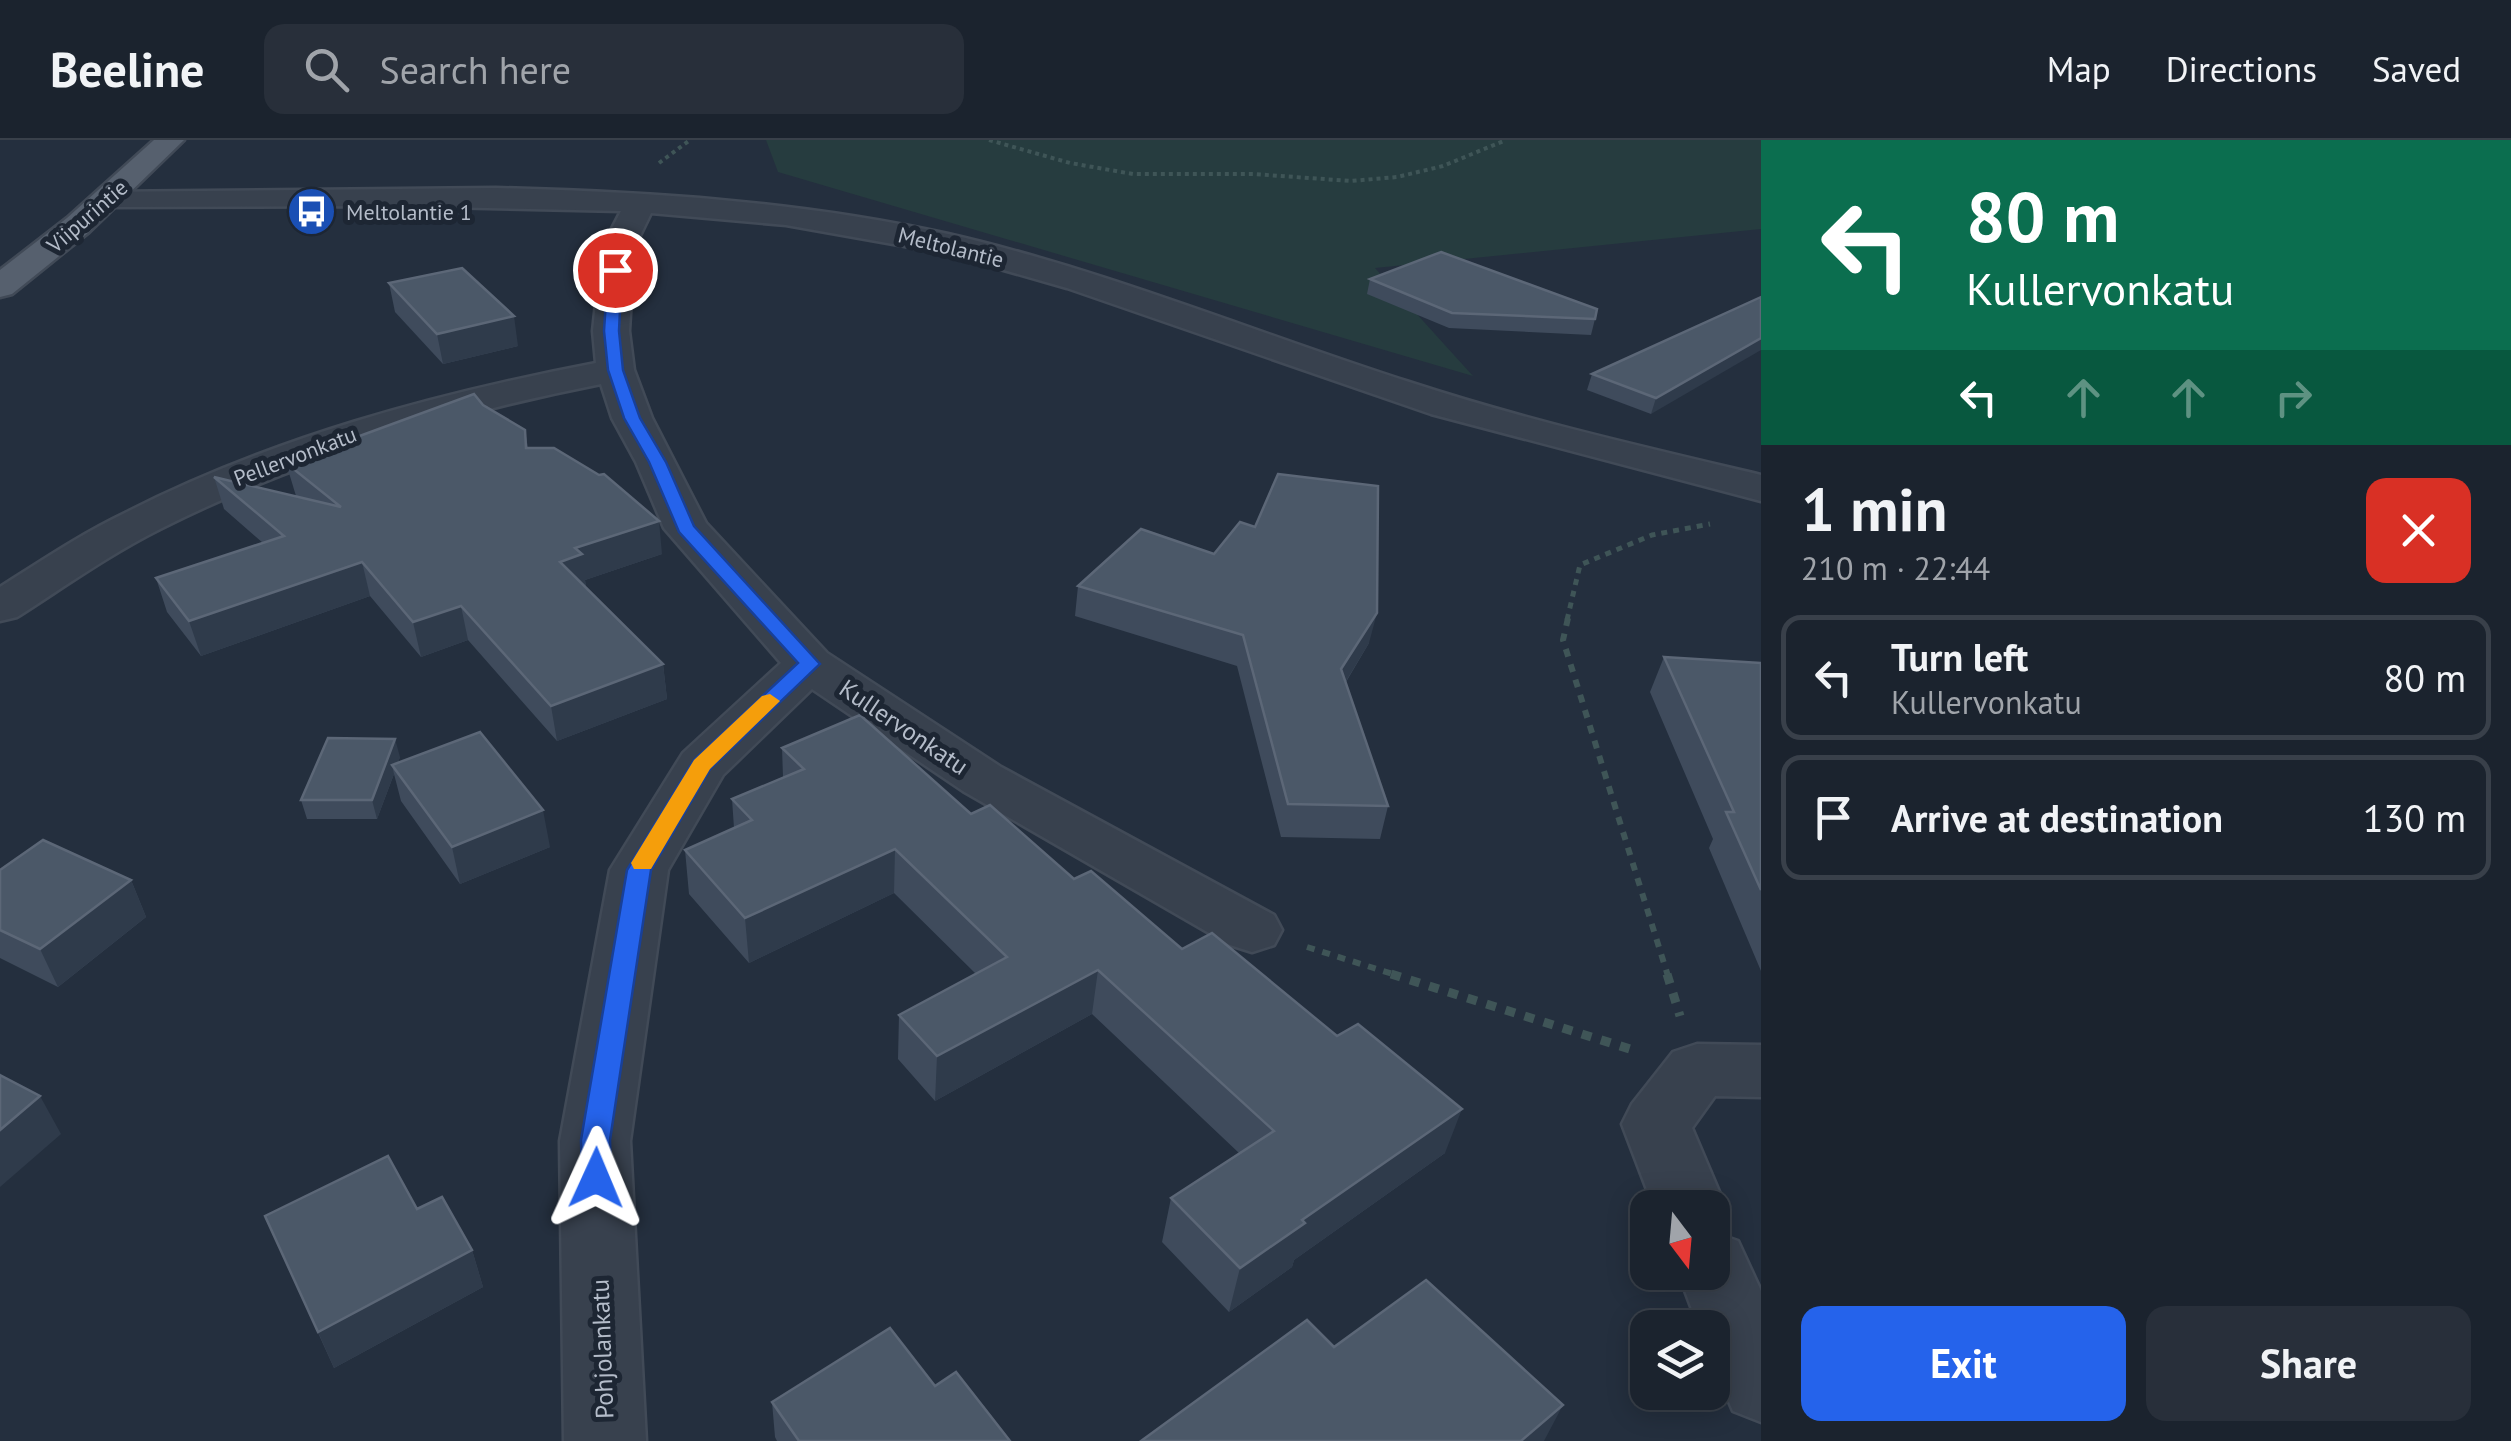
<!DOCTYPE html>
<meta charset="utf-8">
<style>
:root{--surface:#1b232e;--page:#282f3a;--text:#f1f3f6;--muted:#a0a4aa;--line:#39404a;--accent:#2563eb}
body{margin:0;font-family:"PT Sans",sans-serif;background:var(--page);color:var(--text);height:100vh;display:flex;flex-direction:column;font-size:38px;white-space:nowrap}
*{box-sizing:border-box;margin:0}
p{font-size:32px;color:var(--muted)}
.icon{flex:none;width:55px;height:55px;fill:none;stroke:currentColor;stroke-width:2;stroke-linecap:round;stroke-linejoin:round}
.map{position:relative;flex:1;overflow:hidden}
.sheet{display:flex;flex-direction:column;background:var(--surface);width:750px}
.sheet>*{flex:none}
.top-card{background:#0b6e4f;color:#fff;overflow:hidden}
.needle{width:65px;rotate:164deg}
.buttons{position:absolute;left:1630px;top:1050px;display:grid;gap:20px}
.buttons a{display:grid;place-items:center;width:100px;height:100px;border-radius:20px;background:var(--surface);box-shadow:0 5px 25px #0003,0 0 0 2px var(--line);font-size:50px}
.pin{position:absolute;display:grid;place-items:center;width:85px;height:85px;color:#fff;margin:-42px;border:5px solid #fff;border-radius:50%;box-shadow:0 2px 10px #0007}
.me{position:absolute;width:110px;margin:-55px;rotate:1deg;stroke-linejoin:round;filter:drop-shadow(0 0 8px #0008)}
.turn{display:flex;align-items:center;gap:35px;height:210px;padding:0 40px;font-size:45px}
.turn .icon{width:130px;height:130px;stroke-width:2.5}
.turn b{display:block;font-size:70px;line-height:85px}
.lanes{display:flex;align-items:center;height:95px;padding:0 40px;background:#0003;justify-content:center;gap:50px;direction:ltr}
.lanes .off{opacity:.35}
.round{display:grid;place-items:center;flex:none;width:105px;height:105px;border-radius:20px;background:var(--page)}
.head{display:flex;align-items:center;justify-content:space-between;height:170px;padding:0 40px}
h1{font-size:60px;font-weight:800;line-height:75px}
.action{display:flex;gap:20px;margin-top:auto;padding:20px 40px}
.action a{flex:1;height:115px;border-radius:20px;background:var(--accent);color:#fff;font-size:40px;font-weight:800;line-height:115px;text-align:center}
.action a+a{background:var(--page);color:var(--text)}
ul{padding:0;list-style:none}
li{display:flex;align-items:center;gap:30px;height:125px;margin:0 20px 15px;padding:0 20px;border:5px solid var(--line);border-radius:20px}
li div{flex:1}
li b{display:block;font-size:38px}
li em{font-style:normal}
header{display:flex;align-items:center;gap:60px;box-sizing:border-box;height:140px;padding:0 50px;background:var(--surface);border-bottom:2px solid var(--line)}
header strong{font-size:48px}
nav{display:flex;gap:55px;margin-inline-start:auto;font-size:35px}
.search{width:700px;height:90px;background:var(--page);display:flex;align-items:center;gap:25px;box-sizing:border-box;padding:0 35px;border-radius:20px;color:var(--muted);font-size:38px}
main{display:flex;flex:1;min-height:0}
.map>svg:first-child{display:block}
.green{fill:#263c3f}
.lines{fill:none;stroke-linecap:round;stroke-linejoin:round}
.minor-casing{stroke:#414a57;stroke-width:5}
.major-casing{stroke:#414a57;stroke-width:5}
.path-far3{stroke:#3f5557;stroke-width:4;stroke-dasharray:4 4;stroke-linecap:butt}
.path-far2{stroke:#3f5557;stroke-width:5;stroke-dasharray:6 6;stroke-linecap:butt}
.path-far1{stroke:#3f5557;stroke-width:6;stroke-dasharray:8 8;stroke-linecap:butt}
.path{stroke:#3f5557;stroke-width:9;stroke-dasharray:10 10;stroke-linecap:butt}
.minor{fill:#38414e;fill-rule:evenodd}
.major{fill:#56606e;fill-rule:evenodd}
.wall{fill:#3f4b5c}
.shaded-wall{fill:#2f3b4b}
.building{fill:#4b5868;stroke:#5c6777;stroke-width:2.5}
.route{fill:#2563eb;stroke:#184099;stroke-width:2.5}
.slow{fill:#f59e0b}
.labels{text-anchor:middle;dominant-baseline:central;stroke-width:10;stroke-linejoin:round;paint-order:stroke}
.far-poi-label{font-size:22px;fill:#b4bcc9;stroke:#1d2633;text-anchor:start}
.far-street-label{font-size:22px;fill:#b4bcc9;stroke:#1d2633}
.street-label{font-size:25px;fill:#b4bcc9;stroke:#1d2633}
</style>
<header>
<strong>Beeline</strong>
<div class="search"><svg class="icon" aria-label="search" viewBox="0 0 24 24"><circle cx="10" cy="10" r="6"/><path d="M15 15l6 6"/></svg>Search here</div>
<nav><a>Map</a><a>Directions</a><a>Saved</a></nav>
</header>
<main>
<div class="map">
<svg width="1761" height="1301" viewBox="0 0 1761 1301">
<rect width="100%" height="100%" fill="#242f3e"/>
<path class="green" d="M766,0H1761V89L1375,128L1473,236L778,32Z"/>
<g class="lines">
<defs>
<g id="minor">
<path d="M496,48C648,52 799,61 948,94C1106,130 1256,193 1409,242C1525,280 1643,307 1761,335V361L1431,274L1067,148L944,113L786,85L651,73L634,108L629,191L634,230L652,278L706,383L827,513L1001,627L1274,775L1282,790L1274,805L1252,812L1230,805L963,651L812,549L723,635L668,730L630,1001L646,1301H564L560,1001L610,730L683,613L781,523L664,388L636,322L612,278L601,244C448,274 299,319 160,389C110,414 64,447 17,477L0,481V447C41,421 81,394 125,373C272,298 434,254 596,223L593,191L602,108L621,71L399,66L110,67L99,64L95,58L99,52Z"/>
<path d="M1697,904L1761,905V957L1715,956L1692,988L1726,1068L1712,1091V1068H1654L1622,984L1632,964L1673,912Z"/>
<path d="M1712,1092L1738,1101L1761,1151V1282L1733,1271L1712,1223V1188H1699L1678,1132H1712Z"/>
</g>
<path id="major" d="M154,0H184L89,92L12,154L0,157V130L67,78Z"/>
</defs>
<use href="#minor" class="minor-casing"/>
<use href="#major" class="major-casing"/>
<g class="path-far3">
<path d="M989,0L1070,23L1133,34H1253L1351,41L1397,37L1443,26L1506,0"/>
<path d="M659,23L690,0"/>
</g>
<path class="path-far2" d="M1567,480L1580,425L1652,395L1710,384"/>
<g class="path-far1">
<path d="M1568,478L1563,500L1668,836"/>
<path d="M1307,807L1399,836"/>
</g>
<g class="path">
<path d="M1391,834L1633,910"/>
<path d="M1667,834L1680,876"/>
</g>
<use href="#minor" class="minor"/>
<use href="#major" class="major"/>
</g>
<g class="wall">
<path d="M1370,139L1595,179L1591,195L1449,188L1367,154Z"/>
<path d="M389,143L518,206L443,224L395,172Z"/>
<path d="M1761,157L1651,274L1587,250L1592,234Z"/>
<path d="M483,265L525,290L528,308L662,414L585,440L586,448L663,524L667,559L557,601L468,500L421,517L370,456L201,516L167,472L156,438L263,403L224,369L214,337L296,356L286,323Z"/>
<path d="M1255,387L1369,503L1346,542L1388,666L1380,699L1281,697L1237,526L1075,476L1078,446L1214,414Z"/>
<path d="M1664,517L1761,523V831L1709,708L1713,699L1650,552Z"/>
<path d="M782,608L971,674L1182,809L1445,1013L1294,1120L1292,1127L1229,1172L1162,1102L1171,1058L1239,1013L1092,874L935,961L898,919L899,875L976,834L894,753L749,823L689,754L685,710L734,688L732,659L783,637Z"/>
<path d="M400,617L398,622L550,707L460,744L401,661L394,634L377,679H307L301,660Z"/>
<path d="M0,730L131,740L146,777L58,847L0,818Z"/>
<path d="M417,1069L472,1110L483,1147L334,1228L265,1076Z"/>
<path d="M935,1246L1010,1301H777L775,1297L772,1262Z"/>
</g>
<g class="shaded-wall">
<path d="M514,176L518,206L443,224L437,194Z"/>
<path d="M1761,198V210L1651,274L1656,258Z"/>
<path d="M659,381L662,414L585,440L586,448L560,422L575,408Z"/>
<path d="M362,422L370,456L201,516L189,481Z"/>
<path d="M461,466L468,500L421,517L413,482Z"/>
<path d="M1377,473L1369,503L1334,561L1341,529Z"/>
<path d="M663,524L667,559L557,601L551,566Z"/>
<path d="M395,599L400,617L395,630L392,625L394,634L377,679L372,660Z"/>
<path d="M543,670L550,707L460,744L452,707Z"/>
<path d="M895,709L894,753L749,823L745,778Z"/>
<path d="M131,740L146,777L58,847L40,809Z"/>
<path d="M1098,830L1092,874L935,961L937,916Z"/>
<path d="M40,956L61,994L0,1047V990Z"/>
<path d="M1462,969L1445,1013L1294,1120L1292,1127L1229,1172L1240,1128L1302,1080Z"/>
<path d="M472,1110L483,1147L334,1228L318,1192Z"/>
<path d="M1563,1265L1544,1301H1521Z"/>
</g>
<g class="building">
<path d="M1441,112L1597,169L1595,179L1452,173L1370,139Z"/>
<path d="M462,128L514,176L437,194L389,143Z"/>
<path d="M1761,157V198L1656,258L1592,234Z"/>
<path d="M474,254L483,265L525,290L526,308H554L599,335L604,334L659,381L575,408L582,414L560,422L663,524L551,566L461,466L413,482L362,422L189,481L156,438L284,396L214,337L341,367L286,323Z"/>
<path d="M1278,334L1378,346L1377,473L1341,529L1388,666L1288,664L1243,495L1078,446L1141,389L1214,414L1240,382L1255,387Z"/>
<path d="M1664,517L1761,523V750L1726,672H1734Z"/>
<path d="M860,575L971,674L990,665L1074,739L1091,731L1182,809L1212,793L1337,896L1358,884L1462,969L1302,1080L1305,1083L1240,1128L1171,1058L1274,991L1098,830L937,916L899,875L1007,817L895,709L745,778L685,710L752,680L732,659L804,629L782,608Z"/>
<path d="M480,592L543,670L452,707L392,625Z"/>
<path d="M328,598L395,599L372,660H301Z"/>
<path d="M43,700L131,740L40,809L0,790V730Z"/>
<path d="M0,935L40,956L0,990Z"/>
<path d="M388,1016L417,1069L442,1057L472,1110L318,1192L265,1076Z"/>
<path d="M1426,1140L1563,1265L1521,1301H1141L1307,1180L1334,1207Z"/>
<path d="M890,1188L935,1246L956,1232L1010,1301H799L772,1262Z"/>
</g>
<path class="route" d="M615,125L622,130L619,191L623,230L640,278L666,322L694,386L820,524L710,629L651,730L610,1000L611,1038L607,1047L596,1050L586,1047L582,1038L581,1000L627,730L694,620L798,523L679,392L649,322L624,278L608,230L604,191L608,130Z"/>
<path class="slow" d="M770,554L780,561L710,629L651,729H634L631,723L694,620L762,556Z"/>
<defs>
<symbol id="bus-disc" viewBox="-11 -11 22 22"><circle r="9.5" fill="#1a4fb4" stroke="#1d2633"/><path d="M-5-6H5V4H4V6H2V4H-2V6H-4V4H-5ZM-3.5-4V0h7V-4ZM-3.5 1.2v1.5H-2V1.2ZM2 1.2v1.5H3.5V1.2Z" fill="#fff"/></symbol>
</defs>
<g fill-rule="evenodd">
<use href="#bus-disc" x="284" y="44" width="55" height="55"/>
</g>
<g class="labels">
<g class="far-poi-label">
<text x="346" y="72">Meltolantie 1</text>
</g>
<g class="far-street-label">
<text transform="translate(87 76) rotate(-41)">Viipurintie</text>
<text transform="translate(951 107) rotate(14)">Meltolantie</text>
<text transform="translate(295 316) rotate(-21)">Pellervonkatu</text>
</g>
<g class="street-label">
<text transform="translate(904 587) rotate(34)">Kullervonkatu</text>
<text transform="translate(602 1209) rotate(-92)">Pohjolankatu</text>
</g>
</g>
</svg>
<div class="buttons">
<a><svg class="needle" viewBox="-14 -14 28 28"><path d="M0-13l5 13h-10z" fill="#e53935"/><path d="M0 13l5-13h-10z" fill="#a0a4aa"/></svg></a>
<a><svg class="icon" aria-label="layers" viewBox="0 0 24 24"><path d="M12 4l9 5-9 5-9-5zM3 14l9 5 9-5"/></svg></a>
</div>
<div class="pin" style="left:615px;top:130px;background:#d93025"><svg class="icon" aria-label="arrive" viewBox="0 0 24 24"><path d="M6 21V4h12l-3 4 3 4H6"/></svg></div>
<svg class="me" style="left:596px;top:1038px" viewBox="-20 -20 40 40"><path d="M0-17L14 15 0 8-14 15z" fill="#2563eb" stroke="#fff" stroke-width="4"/></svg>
</div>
<section class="sheet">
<div class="top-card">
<div class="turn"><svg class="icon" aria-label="left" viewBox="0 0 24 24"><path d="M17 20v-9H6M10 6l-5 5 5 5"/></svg><div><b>80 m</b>Kullervonkatu</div></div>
<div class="lanes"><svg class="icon" aria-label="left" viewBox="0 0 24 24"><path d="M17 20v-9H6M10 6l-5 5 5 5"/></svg><svg class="icon off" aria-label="ahead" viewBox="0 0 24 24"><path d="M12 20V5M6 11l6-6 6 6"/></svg><svg class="icon off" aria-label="ahead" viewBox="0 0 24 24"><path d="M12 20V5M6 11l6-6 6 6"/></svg><svg class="icon off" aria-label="right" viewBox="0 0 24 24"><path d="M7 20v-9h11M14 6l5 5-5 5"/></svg></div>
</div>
<div class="head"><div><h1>1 min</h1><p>210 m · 22:44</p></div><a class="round" style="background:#d93025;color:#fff"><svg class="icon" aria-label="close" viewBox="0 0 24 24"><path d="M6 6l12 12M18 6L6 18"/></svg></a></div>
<ul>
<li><svg class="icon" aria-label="left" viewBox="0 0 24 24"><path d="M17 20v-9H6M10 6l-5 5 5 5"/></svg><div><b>Turn left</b><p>Kullervonkatu</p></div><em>80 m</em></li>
<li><svg class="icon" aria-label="arrive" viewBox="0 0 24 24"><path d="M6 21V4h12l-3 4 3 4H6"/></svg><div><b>Arrive at destination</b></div><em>130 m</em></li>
</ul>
<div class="action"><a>Exit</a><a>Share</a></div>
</section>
</main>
